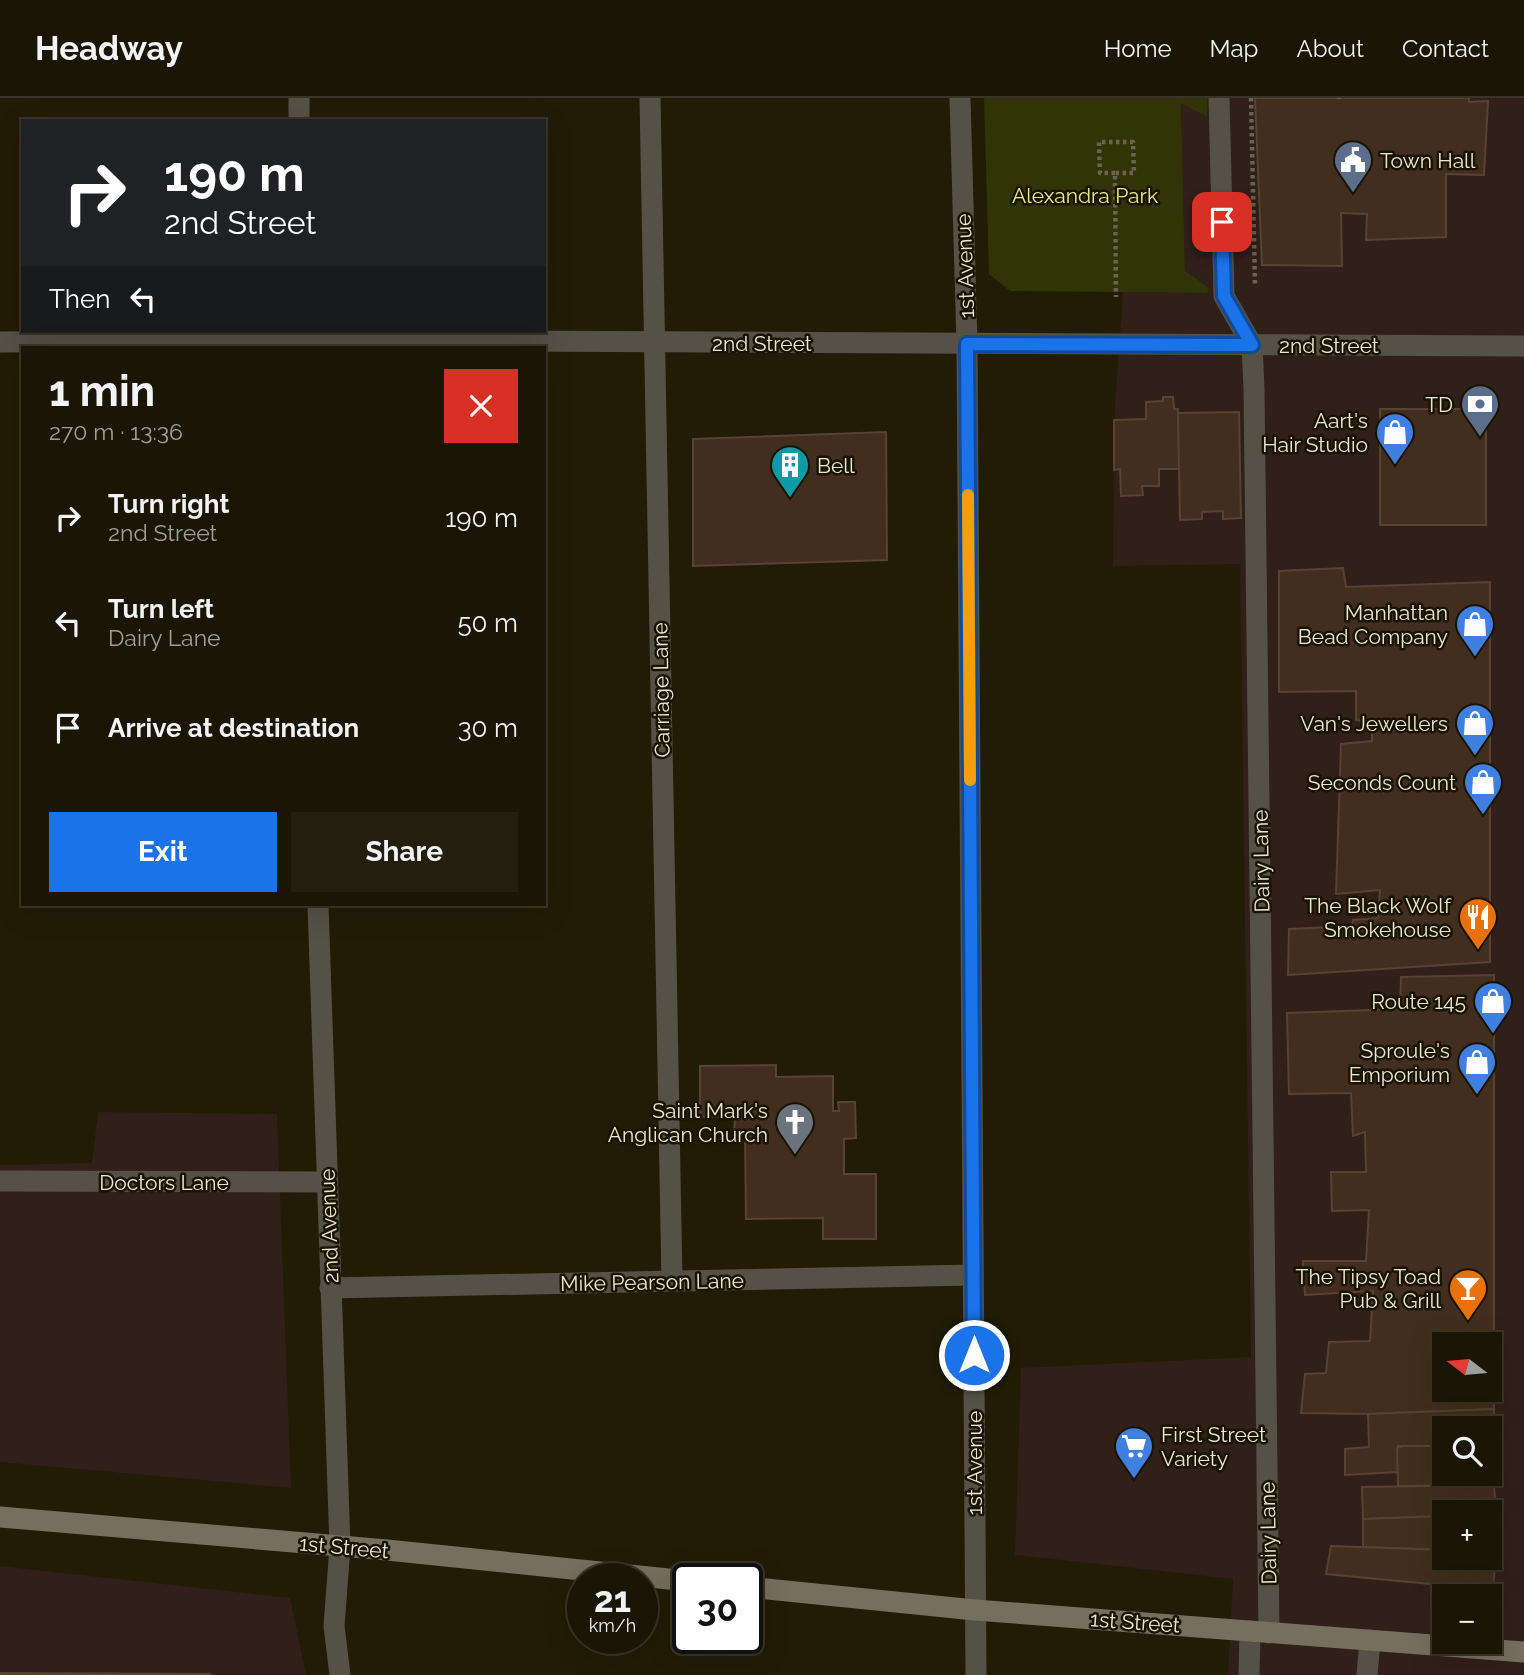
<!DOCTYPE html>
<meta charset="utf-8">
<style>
:root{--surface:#1a1504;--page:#231e0e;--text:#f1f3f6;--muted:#9f9f9a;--line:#383426;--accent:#1a73e8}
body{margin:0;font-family:Raleway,sans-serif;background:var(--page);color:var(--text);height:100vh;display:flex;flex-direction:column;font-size:26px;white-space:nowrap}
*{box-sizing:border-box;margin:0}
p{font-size:23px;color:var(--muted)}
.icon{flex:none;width:38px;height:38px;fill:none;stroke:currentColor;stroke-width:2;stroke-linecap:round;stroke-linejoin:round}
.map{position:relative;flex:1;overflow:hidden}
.panel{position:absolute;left:21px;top:248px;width:525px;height:560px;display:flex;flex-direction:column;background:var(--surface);border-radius:0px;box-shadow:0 7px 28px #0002,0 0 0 2px var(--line)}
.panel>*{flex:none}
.top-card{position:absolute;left:21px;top:21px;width:525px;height:214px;border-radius:0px;box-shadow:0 7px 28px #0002,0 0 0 2px var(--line);background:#202124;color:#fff;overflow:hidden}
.needle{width:46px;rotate:286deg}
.tools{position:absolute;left:1432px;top:1234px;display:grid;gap:14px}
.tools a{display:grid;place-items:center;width:70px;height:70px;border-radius:0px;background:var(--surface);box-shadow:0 7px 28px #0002,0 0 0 2px var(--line);font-size:35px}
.speed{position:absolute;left:567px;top:1465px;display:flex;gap:14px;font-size:35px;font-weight:700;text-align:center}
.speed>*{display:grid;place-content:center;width:91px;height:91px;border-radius:50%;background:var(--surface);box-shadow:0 7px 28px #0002,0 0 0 2px var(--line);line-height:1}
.speed small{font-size:18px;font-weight:400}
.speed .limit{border:4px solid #111;border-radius:10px;background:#fff;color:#111}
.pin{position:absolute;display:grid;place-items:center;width:60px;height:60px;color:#fff;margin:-30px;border-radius:14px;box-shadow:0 4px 10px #0006}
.me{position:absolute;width:77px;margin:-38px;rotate:0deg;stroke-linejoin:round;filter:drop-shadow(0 0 5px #0008)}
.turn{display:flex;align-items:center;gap:24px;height:147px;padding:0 28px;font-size:32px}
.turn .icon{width:91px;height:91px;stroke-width:2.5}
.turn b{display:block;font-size:49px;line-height:60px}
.then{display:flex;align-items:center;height:66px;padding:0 28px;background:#0003;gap:14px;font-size:26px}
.round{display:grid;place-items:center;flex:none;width:74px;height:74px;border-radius:0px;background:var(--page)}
.head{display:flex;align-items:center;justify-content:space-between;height:119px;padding:0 28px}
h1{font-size:42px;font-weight:700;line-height:52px}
.action{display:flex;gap:14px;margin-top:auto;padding:14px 28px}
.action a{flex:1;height:80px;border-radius:0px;background:var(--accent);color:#fff;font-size:28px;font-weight:700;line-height:80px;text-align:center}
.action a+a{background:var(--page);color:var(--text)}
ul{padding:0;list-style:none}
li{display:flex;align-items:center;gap:21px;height:105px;padding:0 28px}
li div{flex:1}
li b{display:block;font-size:26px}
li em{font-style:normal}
header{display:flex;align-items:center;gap:42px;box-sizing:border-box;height:98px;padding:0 35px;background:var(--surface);border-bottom:2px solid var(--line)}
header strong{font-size:33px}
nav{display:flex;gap:38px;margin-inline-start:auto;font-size:24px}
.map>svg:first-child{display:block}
.commercial{fill:#311f1a;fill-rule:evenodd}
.green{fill:#303407}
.building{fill:#412e1e;stroke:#574332;stroke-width:2;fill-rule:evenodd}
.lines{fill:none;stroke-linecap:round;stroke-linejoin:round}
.path{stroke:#696350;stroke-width:4.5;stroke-dasharray:3.5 3.5;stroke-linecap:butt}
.service{stroke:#555147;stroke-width:21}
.minor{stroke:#555147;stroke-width:21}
.secondary{stroke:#766f5e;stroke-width:21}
.route-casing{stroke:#114b97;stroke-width:18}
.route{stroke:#1a73e8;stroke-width:12}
.slow{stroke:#f59e0b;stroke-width:12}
.labels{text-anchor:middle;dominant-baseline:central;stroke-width:5;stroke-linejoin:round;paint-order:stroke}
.poi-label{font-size:21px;fill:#e9e5d7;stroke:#191300;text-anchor:end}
.park-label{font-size:21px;fill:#e0ee81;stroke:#191300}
.street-label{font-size:21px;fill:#e9e5d7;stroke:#191300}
</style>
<header>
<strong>Headway</strong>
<nav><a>Home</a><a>Map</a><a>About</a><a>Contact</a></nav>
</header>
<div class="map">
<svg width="1524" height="1577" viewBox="0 0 1524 1577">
<rect width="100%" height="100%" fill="#221c06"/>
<g class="commercial">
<path d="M1207,0H1524V1577H1228L1233,1481L1015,1457L1021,1270L1251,1259L1240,466L1113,468L1114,322L1123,194L1206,195L1185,173L1181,4L1207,19ZM1444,1246H1489V1292H1444ZM1444,1330H1489V1376H1444ZM1444,1414H1489V1460H1444ZM1444,1498H1489V1544H1444Z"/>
<path d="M98,1014L277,1016L291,1390L0,1364V1067L92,1065Z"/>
<path d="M0,1468L290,1500L306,1577H0Z"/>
</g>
<path class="green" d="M984,0H1207V19L1181,5L1185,173L1209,190L1207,195L1010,193L989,176Z"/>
<g class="building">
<path d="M1255,0H1469V4L1488,3L1484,77L1446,76V139L1366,142L1367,116L1341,115L1342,168L1262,167Z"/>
<path d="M1163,299H1173L1174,311H1178L1179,371H1159V388H1142L1143,397L1121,398L1120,371L1114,372V322L1146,321V304L1163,303Z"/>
<path d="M1380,311H1478V324H1486V427H1380Z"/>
<path d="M1239,314L1241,420L1223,421V413L1202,414V421L1180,422L1178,315Z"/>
<path d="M886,334L887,462L693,468V341Z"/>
<path d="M1343,470L1346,489L1490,484V864L1288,877L1289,831L1352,828L1353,822L1378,820L1380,792L1336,796L1341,646L1372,643V625L1356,622V593L1279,594V473Z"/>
<path d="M1494,877V1311L1368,1316L1301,1315L1305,1276L1326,1275L1329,1244L1370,1243L1373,1193L1305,1197L1303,1163H1366L1369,1112L1332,1113L1331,1074H1366L1365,1034L1353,1038L1351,995L1289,996L1287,915L1400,911L1401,879ZM1444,1246H1489V1292H1444Z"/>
<path d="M776,967V979L833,978V1013H839L838,1004H855L856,1040L844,1041V1076H876V1141H823V1120L746,1121L745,1036H734L735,1018L700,1019V968Z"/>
<path d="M1494,1311L1493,1348H1489V1330H1444V1348H1398V1374L1345,1377V1351L1369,1349L1368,1316Z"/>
<path d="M1402,1348H1444V1376H1489V1348H1493L1494,1387L1398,1388L1397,1350Z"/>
<path d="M1494,1387L1496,1416L1489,1417V1414H1444V1418L1363,1421L1362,1389Z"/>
<path d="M1496,1416V1454H1489V1417Z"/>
<path d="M1444,1418V1452L1363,1449V1421Z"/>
<path d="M1331,1448L1444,1452V1460H1489V1454H1496L1493,1492L1326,1476Z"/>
<path d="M0,1575L210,1576L211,1577H0Z"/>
</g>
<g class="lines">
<g class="path">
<path d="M1251,0L1255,188"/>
<path d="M1339,0V1"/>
<path d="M1115,75H1100L1099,44H1133L1134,75H1115L1116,199"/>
</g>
<g class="service">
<path d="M650,0L672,1183"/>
<path d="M1219,0L1224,198L1252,247L1254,291L1269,1535"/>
<path d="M0,1083L328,1084"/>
<path d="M330,1190L973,1177"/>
<path d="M1249,1577L1250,1533"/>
<path d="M1367,1577L1370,1542"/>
</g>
<g class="minor">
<path d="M960,0L967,246L976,1577"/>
<path d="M299,23V0"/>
<path d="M0,244L297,242L1524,248"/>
<path d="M318,807L340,1449L334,1528L340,1577"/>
</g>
<g class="secondary">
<path d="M0,1419L387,1452L688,1483"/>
<path d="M747,1489L975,1512L1524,1554"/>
</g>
</g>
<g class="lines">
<defs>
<path id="route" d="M974,1257L967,246L1252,247L1224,198L1222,124"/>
</defs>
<use href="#route" class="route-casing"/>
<use href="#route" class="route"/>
<path class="slow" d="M968,397L970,682"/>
</g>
<defs>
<symbol id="civic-pin" viewBox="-11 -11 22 30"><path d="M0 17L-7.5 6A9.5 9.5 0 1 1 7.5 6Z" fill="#5c6f8a" stroke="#191300"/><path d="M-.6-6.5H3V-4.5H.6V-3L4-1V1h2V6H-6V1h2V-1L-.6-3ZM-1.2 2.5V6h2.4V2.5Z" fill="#fff"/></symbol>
<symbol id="bank-pin" viewBox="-11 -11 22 30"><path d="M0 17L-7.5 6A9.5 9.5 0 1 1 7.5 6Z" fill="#5c6f8a" stroke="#191300"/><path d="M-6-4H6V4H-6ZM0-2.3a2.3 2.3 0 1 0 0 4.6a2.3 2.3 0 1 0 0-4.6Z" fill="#fff"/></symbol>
<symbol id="shop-pin" viewBox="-11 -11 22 30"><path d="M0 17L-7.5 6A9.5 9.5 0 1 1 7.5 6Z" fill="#3f7fe0" stroke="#191300"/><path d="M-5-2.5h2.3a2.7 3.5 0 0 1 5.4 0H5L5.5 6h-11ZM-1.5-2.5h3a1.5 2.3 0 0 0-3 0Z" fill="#fff"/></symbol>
<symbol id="building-pin" viewBox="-11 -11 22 30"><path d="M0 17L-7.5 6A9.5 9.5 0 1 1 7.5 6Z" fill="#0f9aa8" stroke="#191300"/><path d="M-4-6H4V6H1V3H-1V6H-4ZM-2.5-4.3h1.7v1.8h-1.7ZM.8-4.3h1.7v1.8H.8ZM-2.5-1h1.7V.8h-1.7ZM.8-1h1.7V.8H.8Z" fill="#fff"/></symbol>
<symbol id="restaurant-pin" viewBox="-11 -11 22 30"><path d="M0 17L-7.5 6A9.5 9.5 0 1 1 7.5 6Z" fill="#e8710a" stroke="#191300"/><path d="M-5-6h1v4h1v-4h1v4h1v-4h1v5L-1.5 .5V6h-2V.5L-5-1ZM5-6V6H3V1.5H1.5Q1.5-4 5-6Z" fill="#fff"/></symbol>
<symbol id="church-pin" viewBox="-11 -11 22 30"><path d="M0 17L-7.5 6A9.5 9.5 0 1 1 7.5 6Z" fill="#6b7280" stroke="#191300"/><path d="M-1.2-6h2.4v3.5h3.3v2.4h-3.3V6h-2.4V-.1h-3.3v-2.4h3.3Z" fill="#fff"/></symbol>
<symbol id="bar-pin" viewBox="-11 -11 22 30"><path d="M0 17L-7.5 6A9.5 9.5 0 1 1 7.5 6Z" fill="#e8710a" stroke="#191300"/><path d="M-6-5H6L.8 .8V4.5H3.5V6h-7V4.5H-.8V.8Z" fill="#fff"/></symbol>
<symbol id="supermarket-pin" viewBox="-11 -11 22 30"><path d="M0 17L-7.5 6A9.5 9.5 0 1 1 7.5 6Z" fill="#3f7fe0" stroke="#191300"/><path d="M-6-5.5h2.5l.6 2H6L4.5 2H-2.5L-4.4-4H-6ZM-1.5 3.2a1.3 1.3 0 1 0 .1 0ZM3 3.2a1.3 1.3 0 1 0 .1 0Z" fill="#fff"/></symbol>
</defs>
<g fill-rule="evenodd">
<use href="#civic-pin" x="1331" y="40" width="44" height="60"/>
<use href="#bank-pin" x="1458" y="284" width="44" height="60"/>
<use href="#shop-pin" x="1373" y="312" width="44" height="60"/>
<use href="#building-pin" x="768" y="345" width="44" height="60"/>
<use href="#shop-pin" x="1453" y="504" width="44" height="60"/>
<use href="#shop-pin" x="1453" y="603" width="44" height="60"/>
<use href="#shop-pin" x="1461" y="662" width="44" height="60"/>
<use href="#restaurant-pin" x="1456" y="797" width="44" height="60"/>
<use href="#shop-pin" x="1471" y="881" width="44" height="60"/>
<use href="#shop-pin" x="1455" y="942" width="44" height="60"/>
<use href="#church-pin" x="773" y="1002" width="44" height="60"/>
<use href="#bar-pin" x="1446" y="1168" width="44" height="60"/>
<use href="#supermarket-pin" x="1112" y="1326" width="44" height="60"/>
</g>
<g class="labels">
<g class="poi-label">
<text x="1380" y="62" text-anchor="start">Town Hall</text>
<text x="1453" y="306">TD</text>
<text x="1368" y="322">Aart's<tspan x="1368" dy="24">Hair Studio</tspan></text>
<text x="817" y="367" text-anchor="start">Bell</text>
<text x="1448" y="514">Manhattan<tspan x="1448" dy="24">Bead Company</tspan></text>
<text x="1448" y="625">Van's Jewellers</text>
<text x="1456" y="684">Seconds Count</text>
<text x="1451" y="807">The Black Wolf<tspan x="1451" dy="24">Smokehouse</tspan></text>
<text x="1466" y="903">Route 145</text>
<text x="1450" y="952">Sproule's<tspan x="1450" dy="24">Emporium</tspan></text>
<text x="768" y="1012">Saint Mark's<tspan x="768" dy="24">Anglican Church</tspan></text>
<text x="1441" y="1178">The Tipsy Toad<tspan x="1441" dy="24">Pub &amp; Grill</tspan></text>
<text x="1161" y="1336" text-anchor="start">First Street<tspan x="1161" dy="24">Variety</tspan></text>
</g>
<g class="park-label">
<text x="1085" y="97">Alexandra Park</text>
</g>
<g class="street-label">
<text transform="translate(965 168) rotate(-92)">1st Avenue</text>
<text x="762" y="245">2nd Street</text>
<text x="1329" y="247">2nd Street</text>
<text transform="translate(661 592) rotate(-91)">Carriage Lane</text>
<text transform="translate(1261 763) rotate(-91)">Dairy Lane</text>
<text x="164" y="1084">Doctors Lane</text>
<text transform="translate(329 1128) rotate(-92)">2nd Avenue</text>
<text transform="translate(652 1184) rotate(-1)">Mike Pearson Lane</text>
<text transform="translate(974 1365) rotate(-90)">1st Avenue</text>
<text transform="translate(1268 1435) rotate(-91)">Dairy Lane</text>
<text transform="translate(344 1449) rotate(5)">1st Street</text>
<text transform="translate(1135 1524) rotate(4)">1st Street</text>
</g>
</g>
</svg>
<div class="tools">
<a><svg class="needle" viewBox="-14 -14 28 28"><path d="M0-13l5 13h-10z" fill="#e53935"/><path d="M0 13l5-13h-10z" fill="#9f9f9a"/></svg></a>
<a><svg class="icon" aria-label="search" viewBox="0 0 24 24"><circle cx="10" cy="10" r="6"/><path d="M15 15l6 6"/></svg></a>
<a>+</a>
<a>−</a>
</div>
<div class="speed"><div>21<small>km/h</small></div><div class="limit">30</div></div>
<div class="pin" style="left:1222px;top:124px;background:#d93025"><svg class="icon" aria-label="arrive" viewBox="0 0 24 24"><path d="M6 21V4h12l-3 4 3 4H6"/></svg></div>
<svg class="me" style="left:974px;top:1257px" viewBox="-20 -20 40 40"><circle r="17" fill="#1a73e8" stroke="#fff" stroke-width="3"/><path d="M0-11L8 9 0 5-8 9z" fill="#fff"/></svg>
<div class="top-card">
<div class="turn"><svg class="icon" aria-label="right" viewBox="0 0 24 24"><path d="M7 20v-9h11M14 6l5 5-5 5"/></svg><div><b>190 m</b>2nd Street</div></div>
<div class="then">Then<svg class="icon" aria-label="left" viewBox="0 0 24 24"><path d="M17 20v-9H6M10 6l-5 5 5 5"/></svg></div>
</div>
<section class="panel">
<div class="head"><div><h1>1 min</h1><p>270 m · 13:36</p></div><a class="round" style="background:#d93025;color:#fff"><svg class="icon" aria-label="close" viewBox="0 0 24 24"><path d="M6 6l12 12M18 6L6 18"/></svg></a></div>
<ul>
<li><svg class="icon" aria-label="right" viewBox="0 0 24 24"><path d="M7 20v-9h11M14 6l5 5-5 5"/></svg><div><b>Turn right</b><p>2nd Street</p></div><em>190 m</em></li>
<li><svg class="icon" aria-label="left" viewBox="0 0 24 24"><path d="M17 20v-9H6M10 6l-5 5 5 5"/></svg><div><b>Turn left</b><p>Dairy Lane</p></div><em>50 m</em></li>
<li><svg class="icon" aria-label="arrive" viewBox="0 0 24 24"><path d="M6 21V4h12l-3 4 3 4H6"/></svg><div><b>Arrive at destination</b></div><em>30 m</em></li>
</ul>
<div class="action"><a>Exit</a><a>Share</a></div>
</section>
</div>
